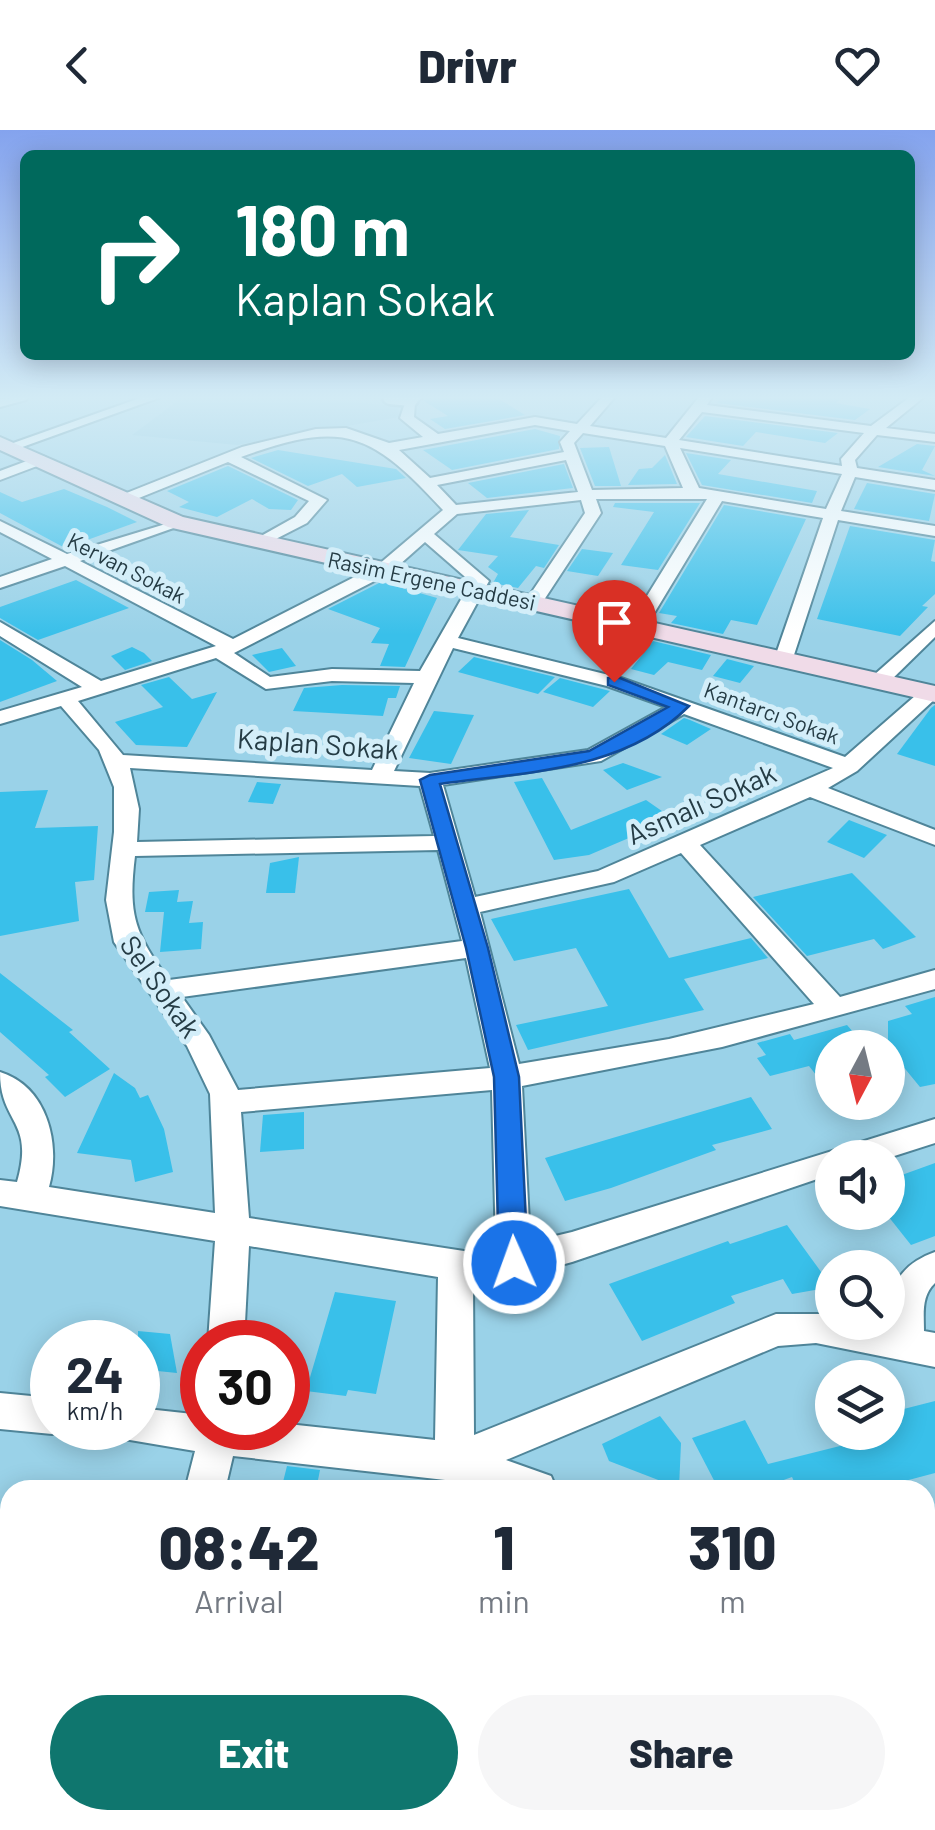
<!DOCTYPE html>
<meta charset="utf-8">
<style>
:root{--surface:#fff;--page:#f6f6f7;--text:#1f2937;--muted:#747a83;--accent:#0f766e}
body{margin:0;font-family:Barlow,sans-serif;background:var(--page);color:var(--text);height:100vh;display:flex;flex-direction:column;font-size:38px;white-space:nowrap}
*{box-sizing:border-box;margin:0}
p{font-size:32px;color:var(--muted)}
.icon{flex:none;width:55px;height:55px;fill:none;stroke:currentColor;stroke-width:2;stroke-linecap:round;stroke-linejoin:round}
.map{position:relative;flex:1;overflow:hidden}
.side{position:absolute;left:0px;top:1350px;width:935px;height:350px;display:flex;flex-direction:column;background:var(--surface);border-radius:30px 30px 0 0;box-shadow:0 5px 25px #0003}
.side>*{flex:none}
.hud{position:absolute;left:20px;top:20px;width:895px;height:210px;border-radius:15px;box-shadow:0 5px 25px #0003;background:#00695c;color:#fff;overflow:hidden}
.needle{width:65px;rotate:187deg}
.buttons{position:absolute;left:815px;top:900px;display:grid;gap:20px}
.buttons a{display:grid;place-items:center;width:90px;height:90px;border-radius:50%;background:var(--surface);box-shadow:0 5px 25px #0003;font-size:50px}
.speed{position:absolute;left:30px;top:1190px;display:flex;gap:20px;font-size:50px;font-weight:700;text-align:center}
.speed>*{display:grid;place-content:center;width:130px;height:130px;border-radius:50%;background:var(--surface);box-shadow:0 5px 25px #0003;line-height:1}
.speed small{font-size:25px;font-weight:400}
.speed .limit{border:15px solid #d22;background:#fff;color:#111}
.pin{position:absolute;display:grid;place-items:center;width:85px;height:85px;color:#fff;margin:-102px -42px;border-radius:50% 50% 50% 0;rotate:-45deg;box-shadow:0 0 10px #0007}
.pin .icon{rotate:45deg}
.me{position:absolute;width:110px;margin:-55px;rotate:358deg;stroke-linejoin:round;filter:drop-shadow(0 0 8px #0008)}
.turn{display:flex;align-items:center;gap:35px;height:210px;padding:0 50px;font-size:45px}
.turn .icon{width:130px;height:130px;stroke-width:2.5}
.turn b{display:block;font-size:70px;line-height:85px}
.eta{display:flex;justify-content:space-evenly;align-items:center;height:170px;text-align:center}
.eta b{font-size:60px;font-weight:800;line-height:70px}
.action{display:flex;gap:20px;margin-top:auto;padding:20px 50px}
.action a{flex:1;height:115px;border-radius:60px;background:var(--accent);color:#fff;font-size:40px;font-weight:800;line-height:115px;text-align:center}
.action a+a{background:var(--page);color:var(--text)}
header{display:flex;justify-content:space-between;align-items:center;height:130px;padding:0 50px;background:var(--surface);font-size:45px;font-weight:800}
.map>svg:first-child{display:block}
.built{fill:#87c7e0}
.building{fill:#39c0ea}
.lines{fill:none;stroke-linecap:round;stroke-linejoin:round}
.service-casing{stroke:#4f8599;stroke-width:19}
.minor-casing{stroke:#4f8599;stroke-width:4}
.secondary-casing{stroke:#4f8599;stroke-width:4}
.service{stroke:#fff;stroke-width:14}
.minor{fill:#fff;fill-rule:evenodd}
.secondary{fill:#f0dbe8;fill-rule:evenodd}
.route{fill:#1a73e8;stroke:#114b97;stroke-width:2.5}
.labels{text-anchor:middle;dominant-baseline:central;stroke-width:10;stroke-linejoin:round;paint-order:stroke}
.far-street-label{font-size:22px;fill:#253c45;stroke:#d3eef9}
.street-label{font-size:28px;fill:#253c45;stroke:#d3eef9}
</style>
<header><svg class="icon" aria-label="back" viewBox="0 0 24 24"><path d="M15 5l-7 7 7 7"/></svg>Drivr<svg class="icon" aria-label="heart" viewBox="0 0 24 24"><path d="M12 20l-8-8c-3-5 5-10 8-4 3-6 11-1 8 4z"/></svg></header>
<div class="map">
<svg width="935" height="1700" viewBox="0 0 935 1700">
<rect width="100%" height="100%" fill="#9ad2e8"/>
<path class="built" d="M183,267H286L398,276L399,287L237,315L132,305Z"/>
<g class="building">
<path d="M427,267H496L525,285L445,299L430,289L448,286L424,271Z"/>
<path d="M722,267H842L836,273L870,279L855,290L717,273Z"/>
<path d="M705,286L838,303L825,313L756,302L743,316L686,307Z"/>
<path d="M535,299L560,306L559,319L452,340L423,320Z"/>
<path d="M917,314L935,316L922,340L935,346L878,337Z"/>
<path d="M609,317L621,356H595L580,318Z"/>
<path d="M278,320L396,339L406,348L357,357L342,344L308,356L251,328Z"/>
<path d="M686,323L731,330L718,344L817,361L812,373L702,355Z"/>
<path d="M665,325L677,354L628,355L639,339L652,338Z"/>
<path d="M564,334L573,358L487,368L468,353Z"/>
<path d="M228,336L298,370L291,380L269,379L252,369L217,387L179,377L189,372L167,361Z"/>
<path d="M867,353L935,364L929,391L854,379Z"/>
<path d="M64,359L107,377L137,392L65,418L0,383V362L22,372Z"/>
<path d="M615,373H700L658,440L621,435L654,382L613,377Z"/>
<path d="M724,375L806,389L757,495L731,490L723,504L671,493L677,486L659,483Z"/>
<path d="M529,380L510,407L559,415L544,438L536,436L518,458L493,453L498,444L488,437L498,426L458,420L486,384Z"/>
<path d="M850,396L935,410L931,431L935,432V464L922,476L928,477L900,506L817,489Z"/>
<path d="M582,419L613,423L598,446L567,441Z"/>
<path d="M76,450L129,478L38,510L0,488V477Z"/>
<path d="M381,452L437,468L405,537L380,536L389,514L371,513L380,498L328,479Z"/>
<path d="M0,510L32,530L57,551L0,572Z"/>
<path d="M653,511L711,525L702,540L668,532L654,545L631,539Z"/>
<path d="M132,517L144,523L152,531L125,540L111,526Z"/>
<path d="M282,518L296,536L269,542L252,525Z"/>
<path d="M474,527L555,547L538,564L458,542Z"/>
<path d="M727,529L754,536L740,553L713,546Z"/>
<path d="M169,547L192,569L217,562L187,617L136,615L115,592L163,577L141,555Z"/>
<path d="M560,548L606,560L610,561L593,577L543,562Z"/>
<path d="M342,555L400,556L396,568H388L383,586L293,581L304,558Z"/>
<path d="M935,575V636L897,624L931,578Z"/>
<path d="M434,581L474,585L451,634L409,628Z"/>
<path d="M684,588L690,590L711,599L687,615L661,604Z"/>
<path d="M623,633L662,647L627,660L603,640Z"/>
<path d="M542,648L571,700L646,670L669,686L660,691L664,693L589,725L554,730L514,652Z"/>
<path d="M257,652L281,654L273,674L248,672Z"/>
<path d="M48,660L35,698L98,696L94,750L75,752L79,791L0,806V662Z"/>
<path d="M849,690L887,705L864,728L827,712Z"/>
<path d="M299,727L295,763H266L270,733Z"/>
<path d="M852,743L916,807L883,819L874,809L807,826L753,767Z"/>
<path d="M629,759L669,828L751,808L768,828L684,849L704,880L528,920L516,895L608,876L576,818L514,831L491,789Z"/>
<path d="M179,760L177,772L193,771L189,793L203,792L201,819L160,822L164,782H145L149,762Z"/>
<path d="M0,843L73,900L69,902L110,939L65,967L45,947L49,945L0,902Z"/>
<path d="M935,867V954L920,957L888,918V891L912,884L905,876Z"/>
<path d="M847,895L867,918H832V965L809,936L770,946L757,928L766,925L757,913L790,904L794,910Z"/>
<path d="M114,943L135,958L140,968L148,965L164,999L173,1042L135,1052L131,1030L77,1023Z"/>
<path d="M751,967L772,999L712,1015L716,1020L611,1058L565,1071L545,1028Z"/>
<path d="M304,982V1019L260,1022L263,985Z"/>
<path d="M935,1033V1106L911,1115L888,1086V1050Z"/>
<path d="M787,1095L832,1157L792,1164L783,1149L731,1166L735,1173L642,1211L609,1154L728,1111L730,1114Z"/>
<path d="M335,1162L396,1171L376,1264L348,1260L346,1266L306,1261Z"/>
<path d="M138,1201L170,1204L177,1243L138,1239Z"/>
<path d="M935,1271V1343L871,1360H798L792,1347L756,1360H719L692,1308L745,1290L768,1334L844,1315L838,1302H888V1283Z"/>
<path d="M660,1286L681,1313L679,1358L609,1331L602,1314Z"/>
<path d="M287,1336L320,1340L316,1360H281Z"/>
</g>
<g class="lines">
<defs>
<path id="service" d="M390,267L411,269"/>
<g id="minor">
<path d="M27,267L26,270L0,277V269Z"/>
<path d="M143,267H161L14,320L2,317Z"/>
<path d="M407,267H423L415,273L414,287L438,304L535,287L577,294L602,267H615L590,296L666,308L699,267H712L707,275L871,296L910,267H924L886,298L935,304V312L877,305L855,330L857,338L935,350V360L855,347L841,381L935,396V406L838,390L792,531L775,527L823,388L722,371L647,495L638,501L629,495L707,369H596L601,383L540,476L534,477L525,472L585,383L581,370L457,384L434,404L489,451L458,508L621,548L845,627L923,559L935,558V569L857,641L828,658L935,700V715L810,667L700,715L840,867L935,840V859L722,917L522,956L530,1112L572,1102L935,989V1013L888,1028H832V1044L572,1132L514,1148L473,1152L474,1305L776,1184H832V1192L888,1194C889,1157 899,1135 935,1122V1153C921,1166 924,1184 924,1201L935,1203V1237L816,1213L778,1216L506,1330L551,1346L557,1360H479L454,1351L233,1326L225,1360H185L195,1321L124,1309L119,1298H138V1278L202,1285V1298H288V1294L435,1310L438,1147L249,1116L244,1212H208L215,1111L0,1076V1050L17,1052C35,989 0,995 0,942C48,957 61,1015 49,1057L215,1083L210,964L187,916L114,812L106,770L114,702V657L99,620L61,576L0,594V581L82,557L0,506V492L101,551L216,516L65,436L0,458V447L52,429L0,402V391L67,424L182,389V395L80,431L233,509L378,435L443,380C371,302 344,289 241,327L327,370L307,393L266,414L252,411L295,387L309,371L228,332L129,372H119V366L242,317L316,299L346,298L389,313L423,307L400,288ZM702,282L864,303L841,329L842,336L679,310ZM535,295L570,301L560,312L564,322L430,348L399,320ZM583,303L665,316L683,358L592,360L574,313ZM680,318L842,344L826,379L699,358ZM566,330L578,362L456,375L437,355ZM425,412L471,452L420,541L332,539L270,547L234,523L390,443ZM453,518L607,556L666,577L588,620L430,643L394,641ZM216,528L266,559L332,551L414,553L372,640L123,625L78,571ZM684,584L833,638L598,741L475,767L443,655L601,631ZM130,638L420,656L434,706L137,712L139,679ZM438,720L462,811L169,850C134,803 128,784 135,726ZM681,723L814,874L669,909L519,934L480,782L614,752ZM466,828L490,938L238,960L209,905L182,867ZM492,960L496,1119L477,1123L249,1088L241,982Z"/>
<path d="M40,326L45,327V333L0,350V341Z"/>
<path d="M935,491V507L888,553H874V545Z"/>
<path d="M0,1263L52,1268V1298L66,1299L52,1304L0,1299Z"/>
<path d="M925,1471L935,1474V1518L925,1515Z"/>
<path d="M91,1690H139L136,1700H88Z"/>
<rect x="453" y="1690" width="48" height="10"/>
</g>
<path id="secondary" d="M0,307L183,387L935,556V572L168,397L0,320Z"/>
</defs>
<use href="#service" class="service-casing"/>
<use href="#minor" class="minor-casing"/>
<use href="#secondary" class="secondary-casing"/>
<use href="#service" class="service"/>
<use href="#minor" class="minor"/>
<use href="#secondary" class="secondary"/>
</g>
<linearGradient id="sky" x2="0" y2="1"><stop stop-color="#84a3ee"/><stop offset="0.53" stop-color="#d2ebf5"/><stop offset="1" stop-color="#d2ebf5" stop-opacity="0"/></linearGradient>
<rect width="935" height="505" fill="url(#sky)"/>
<path class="route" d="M608,548H620L689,576C625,641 525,642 440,654L488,818L519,947L528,1133L524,1142L514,1145L504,1142L499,1133L494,947L466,818L420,650L430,645L589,621L668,577L608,555Z"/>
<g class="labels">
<g class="far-street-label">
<text transform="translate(127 437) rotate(27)">Kervan Sokak</text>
<text transform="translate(432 450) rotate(12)">Rasim Ergene Caddesi</text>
<text transform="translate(772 582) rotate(20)">Kantarcı Sokak</text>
</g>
<g class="street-label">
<text transform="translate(318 613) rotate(4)">Kaplan Sokak</text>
<text transform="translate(701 673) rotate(-24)">Asmalı Sokak</text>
<text transform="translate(161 856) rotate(55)">Sel Sokak</text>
</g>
</g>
</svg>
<div class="buttons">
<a><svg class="needle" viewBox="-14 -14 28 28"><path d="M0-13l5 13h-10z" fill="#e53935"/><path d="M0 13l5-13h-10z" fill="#747a83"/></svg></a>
<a><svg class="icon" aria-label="sound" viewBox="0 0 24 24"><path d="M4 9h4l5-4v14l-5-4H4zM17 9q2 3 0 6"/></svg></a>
<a><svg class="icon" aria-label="search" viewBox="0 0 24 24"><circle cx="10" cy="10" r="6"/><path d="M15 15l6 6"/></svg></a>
<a><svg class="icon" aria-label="layers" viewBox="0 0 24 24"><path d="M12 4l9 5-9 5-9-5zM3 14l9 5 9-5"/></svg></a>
</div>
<div class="speed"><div>24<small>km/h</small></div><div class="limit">30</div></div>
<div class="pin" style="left:614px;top:552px;background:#d93025"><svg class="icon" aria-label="arrive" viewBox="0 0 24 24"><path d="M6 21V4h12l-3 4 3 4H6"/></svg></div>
<svg class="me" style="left:514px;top:1133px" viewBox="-20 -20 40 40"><circle r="17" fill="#1a73e8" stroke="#fff" stroke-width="3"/><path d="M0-11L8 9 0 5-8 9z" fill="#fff"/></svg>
<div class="hud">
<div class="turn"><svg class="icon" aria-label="right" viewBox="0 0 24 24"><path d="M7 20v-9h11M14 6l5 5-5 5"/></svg><div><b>180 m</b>Kaplan Sokak</div></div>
</div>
<section class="side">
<div class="eta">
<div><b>08:42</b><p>Arrival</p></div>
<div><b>1</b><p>min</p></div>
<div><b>310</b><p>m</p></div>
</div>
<div class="action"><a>Exit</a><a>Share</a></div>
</section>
</div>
